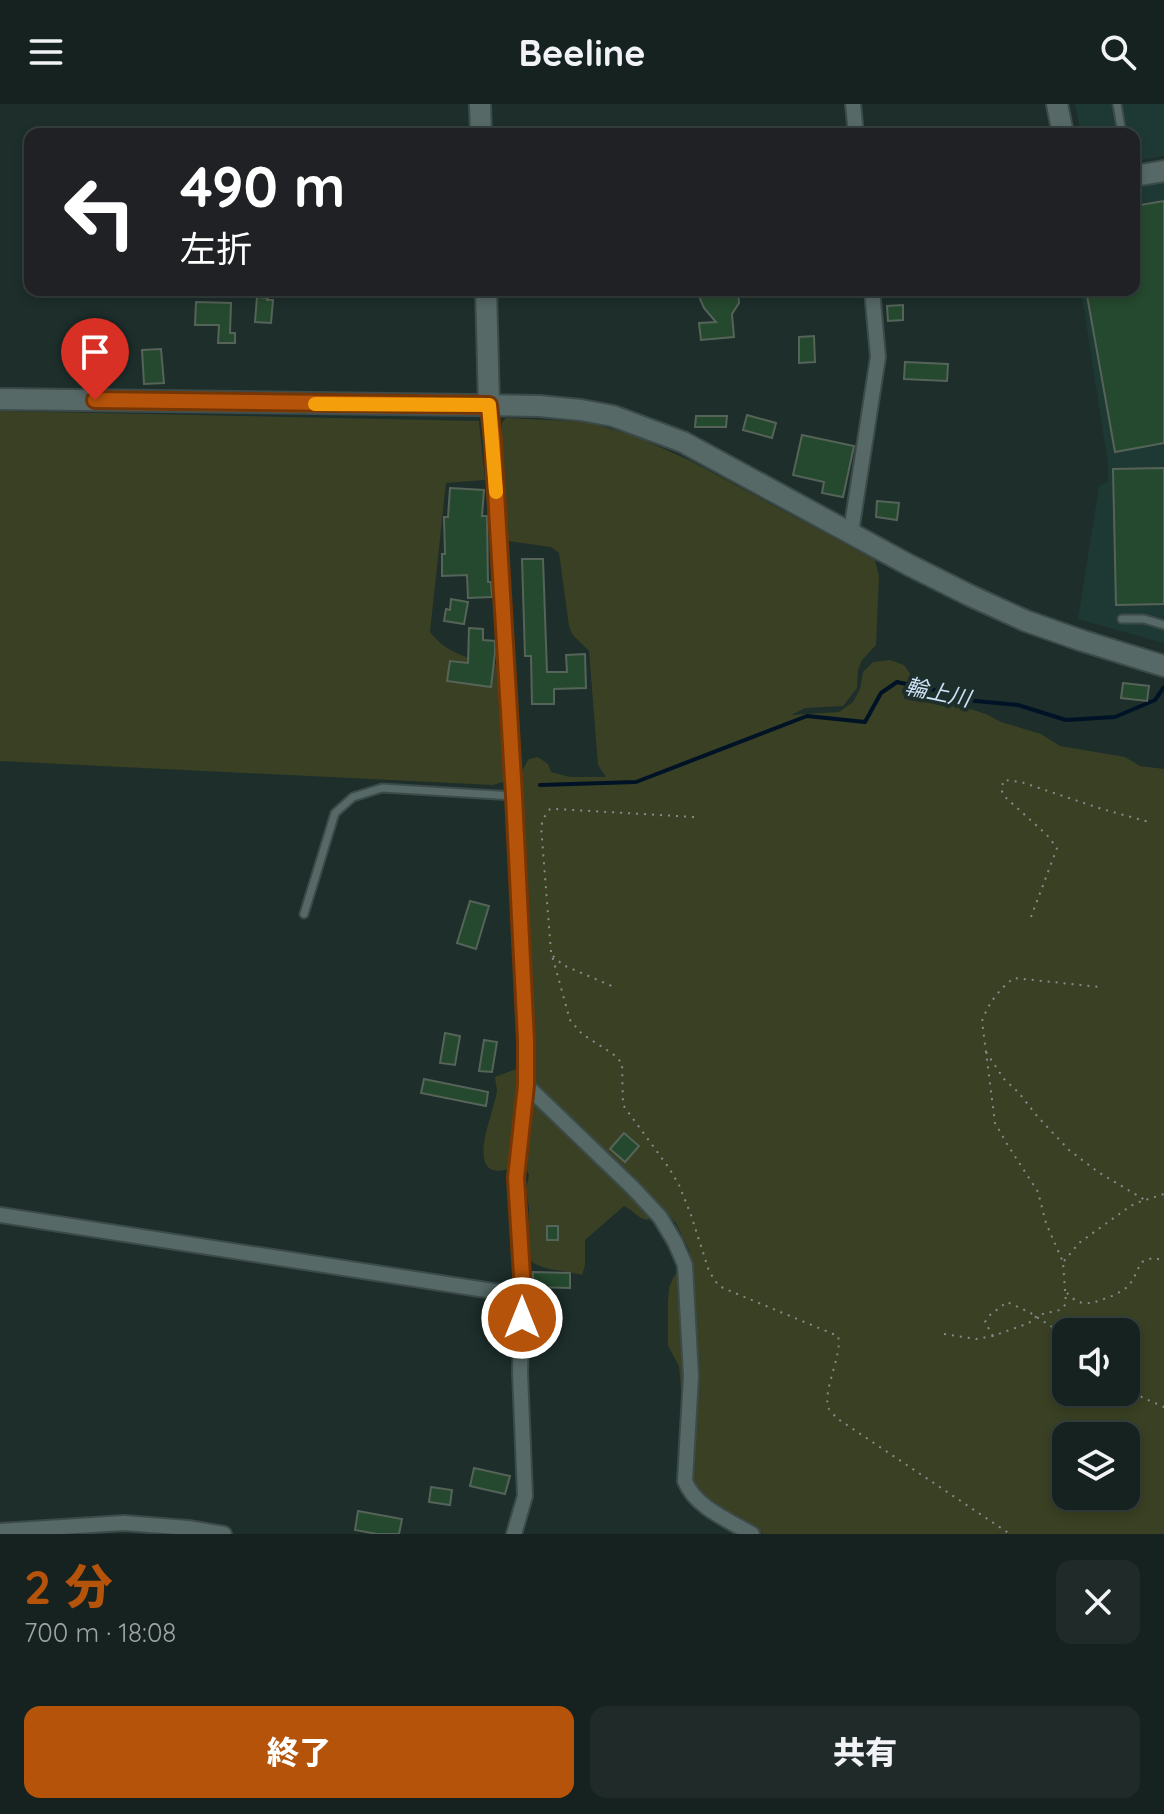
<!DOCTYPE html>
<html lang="ja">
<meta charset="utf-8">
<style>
:root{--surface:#162220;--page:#1f2a29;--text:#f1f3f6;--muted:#9ea4a5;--line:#353f3e;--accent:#b45309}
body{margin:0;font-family:Quicksand,"Noto Sans JP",sans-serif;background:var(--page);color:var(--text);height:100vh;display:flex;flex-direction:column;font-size:30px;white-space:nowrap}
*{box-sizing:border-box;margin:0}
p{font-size:26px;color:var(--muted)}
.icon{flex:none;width:44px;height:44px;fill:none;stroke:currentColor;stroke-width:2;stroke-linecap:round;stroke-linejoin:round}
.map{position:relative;height:1430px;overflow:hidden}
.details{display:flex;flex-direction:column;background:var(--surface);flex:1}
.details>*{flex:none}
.hud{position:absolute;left:24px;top:24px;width:1116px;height:168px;border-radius:16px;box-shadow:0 4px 12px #0003,0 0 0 2px var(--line);background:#202124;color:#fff;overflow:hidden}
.controls{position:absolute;left:1052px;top:1214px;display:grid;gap:16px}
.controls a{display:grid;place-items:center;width:88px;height:88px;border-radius:16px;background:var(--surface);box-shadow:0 4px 12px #0003,0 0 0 2px var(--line);font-size:40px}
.pin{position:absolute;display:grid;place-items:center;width:68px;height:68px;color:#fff;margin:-82px -34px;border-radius:50% 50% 50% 0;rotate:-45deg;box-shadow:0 0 8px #0007}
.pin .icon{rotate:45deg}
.me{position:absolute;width:88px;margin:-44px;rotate:0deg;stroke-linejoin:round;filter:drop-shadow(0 0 6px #0008)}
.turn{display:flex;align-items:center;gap:28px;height:168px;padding:0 24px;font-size:36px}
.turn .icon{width:104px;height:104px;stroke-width:2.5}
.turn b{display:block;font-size:56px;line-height:68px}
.round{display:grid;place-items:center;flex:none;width:84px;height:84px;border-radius:16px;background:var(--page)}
.headline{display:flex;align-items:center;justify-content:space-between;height:136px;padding:0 24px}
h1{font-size:48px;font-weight:800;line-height:60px;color:var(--accent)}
.primary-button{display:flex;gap:16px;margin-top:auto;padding:16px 24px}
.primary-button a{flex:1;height:92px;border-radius:16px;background:var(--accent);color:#fff;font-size:32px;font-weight:800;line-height:92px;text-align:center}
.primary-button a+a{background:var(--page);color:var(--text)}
header{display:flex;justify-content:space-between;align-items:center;height:104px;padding:0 24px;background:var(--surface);font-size:36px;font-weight:800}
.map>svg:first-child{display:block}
.built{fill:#1e3934}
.green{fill:#3a4023;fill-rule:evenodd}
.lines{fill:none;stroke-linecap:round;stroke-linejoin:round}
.stream{stroke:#001326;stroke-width:4}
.building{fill:#25492e;stroke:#566358;stroke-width:2}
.lane-casing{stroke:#3c4b49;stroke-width:11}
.street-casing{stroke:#3c4b49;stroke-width:18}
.secondary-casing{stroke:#3c4b49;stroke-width:24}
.path{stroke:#808e8b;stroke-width:2;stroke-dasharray:2 6;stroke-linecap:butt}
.lane{stroke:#566966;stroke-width:7}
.street{stroke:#566966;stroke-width:14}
.secondary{stroke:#566966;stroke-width:20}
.route-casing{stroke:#753606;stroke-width:20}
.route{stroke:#b45309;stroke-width:14}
.slow{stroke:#f59e0b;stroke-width:14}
.labels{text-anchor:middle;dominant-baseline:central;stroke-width:8;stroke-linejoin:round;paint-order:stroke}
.water-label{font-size:22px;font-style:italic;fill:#cde2f7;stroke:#1d2e2b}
</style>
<header><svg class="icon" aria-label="menu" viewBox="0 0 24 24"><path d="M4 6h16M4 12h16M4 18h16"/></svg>Beeline<svg class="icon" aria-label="search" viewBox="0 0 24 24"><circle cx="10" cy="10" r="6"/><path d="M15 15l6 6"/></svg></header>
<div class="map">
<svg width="1164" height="1430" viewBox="0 0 1164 1430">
<rect width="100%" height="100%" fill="#1d2e2b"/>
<g class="built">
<path d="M1075,0H1164V52L1134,57V30H1081Z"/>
<path d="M1164,77V539L1078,515L1099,382L1108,378V360L1081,186H1134V83Z"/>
</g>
<g class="green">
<path d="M0,307L479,317L485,376L446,379L430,528C448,552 474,555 502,562L507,670L503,678L493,681L0,657Z"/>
<path d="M506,314L588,318L635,332L691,357L875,456L879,472L876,541L862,556L858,566L857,584L843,602L805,604L791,611L839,608L853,598L860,585L863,568L873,558L890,556L904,561L924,590L986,610L1001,618L1041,630L1060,642L1125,653L1140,662L1164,665V1430H763L700,1393L690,1372L678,1354L683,1311L679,1262L668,1242V1198L669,1184L673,1174L690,1148L676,1119L660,1104L647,1116C637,1114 633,1106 624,1102L585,1136V1161L582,1171C566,1166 545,1167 532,1158L527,1140L529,1104L526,1085L529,1071L525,1061C518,1062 499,1069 493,1066C470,1058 496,1003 497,986C497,985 495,975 495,973L529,960H535L520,688H523C519,674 521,666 529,655L538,653L548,660L551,668L570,673H606L598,661L589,547L572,530L569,522L559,449L551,443L508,437L501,328L502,318ZM1066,1228H1126V1288H1066ZM1066,1332H1126V1392H1066Z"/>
</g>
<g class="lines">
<path class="stream" d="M540,681L636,678L807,612L865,618L881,589L897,578L949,589L965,596L1018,601L1066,616L1115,613L1155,596L1164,583"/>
</g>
<g class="building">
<path d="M1164,97V339L1115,348L1086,186H1134V102Z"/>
<path d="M703,186H738L739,199L732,210L734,233L701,236L699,219L716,218L704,204L700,195Z"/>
<path d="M257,193L268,194L267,196H273L271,219L255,218Z"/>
<path d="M196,198L231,199L230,229H235V239H218L219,221H195Z"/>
<path d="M903,201V216L888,217L887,202Z"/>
<path d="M814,232L815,258L799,259V233Z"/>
<path d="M161,245L164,279L144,280L142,246Z"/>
<path d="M905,258L948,260L947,277L904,275Z"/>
<path d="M747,311L776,319L772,334L743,326Z"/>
<path d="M696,312H727L726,323H695Z"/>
<path d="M802,331L854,342L843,393L822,389L824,378L793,371Z"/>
<path d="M1164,364V500L1116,501L1113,365Z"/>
<path d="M450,384L484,386L482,412H487L488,478H491L492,493L468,494L467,471L442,472V450H445L444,413H448Z"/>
<path d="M877,397L899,399L897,416L876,413Z"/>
<path d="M522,455H543L547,568H567L566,551L585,550L586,584L554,585V600H532L531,552H525Z"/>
<path d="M451,495L468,498L464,520L444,517L446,505L450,506Z"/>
<path d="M469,524L483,525V536L495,537V549L491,583L447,577L450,557L468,559Z"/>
<path d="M1123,579L1149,582L1147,597L1121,594Z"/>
<path d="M470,797L489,802L476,845L457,839Z"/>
<path d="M445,929L460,932L455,961L440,959Z"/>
<path d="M484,936L497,938L492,968L479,967Z"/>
<path d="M424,975L488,988L486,1002L421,989Z"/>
<path d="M624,1029L639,1042L625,1058L610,1045Z"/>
<rect x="547" y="1122" width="11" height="14"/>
<path d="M533,1168L570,1169V1184L533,1183Z"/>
<path d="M474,1364L510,1372L505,1390L470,1382Z"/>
<path d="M431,1383L452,1386L450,1401L429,1398Z"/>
<path d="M358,1407L402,1415L399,1430H377L355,1426Z"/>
</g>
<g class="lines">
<defs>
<g id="lane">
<path d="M1117,0L1122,30"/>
<path d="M1122,515H1144L1164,521"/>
<path d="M304,810L335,709L353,693L382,684L514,692"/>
</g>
<g id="street">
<path d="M853,0L856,30"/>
<path d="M489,301L493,338L514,692L526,937V981L516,1074L523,1188L520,1268L525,1392L514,1430"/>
<path d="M851,428L878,253L872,186"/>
<path d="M526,981L633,1084L660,1113L675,1138L685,1161L691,1272L685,1377C695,1403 728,1416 752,1430"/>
<path d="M0,1111L499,1188H523"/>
<path d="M0,1427L124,1419L188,1424L224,1430"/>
</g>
<g id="secondary">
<path d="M480,0L481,30"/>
<path d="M1057,0L1063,30"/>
<path d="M1134,72L1164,67"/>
<path d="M486,186L489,301"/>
<path d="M0,295L539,302L581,306L613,312L683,338L909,461L971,492L1026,517L1080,536L1164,562"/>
</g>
</defs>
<use href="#lane" class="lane-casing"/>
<use href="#street" class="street-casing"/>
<use href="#secondary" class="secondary-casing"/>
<g class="path">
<path d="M694,713L556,705H550L545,712L541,722L551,848L570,916L582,930L613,950L622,959L623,1001L669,1064L679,1081L691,1111L709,1167L716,1178L723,1184L838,1232C843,1251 821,1289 829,1305C829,1306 837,1314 838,1315L1010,1430"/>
<path d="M1031,813L1057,744L1047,731L1004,692L1001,685L1004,676L1021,678L1102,705L1149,718"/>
<path d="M553,852L563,861L614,883"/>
<path d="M986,948L1004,975L1019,989L1037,1012L1069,1046L1098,1068L1145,1096"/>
<path d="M1064,1157L1079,1139L1129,1103L1136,1099L1164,1090"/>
<path d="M1067,1189C1071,1193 1076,1198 1083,1199C1093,1201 1123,1189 1129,1181C1135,1174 1137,1165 1142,1158L1152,1154L1164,1156"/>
<path d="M944,1230L976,1235L993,1232L1029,1219L1038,1211L1060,1206L1066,1200L1063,1158L1046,1119L1038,1088L1007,1040L995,1019L982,917C988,900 1000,884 1014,874L1100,883"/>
<path d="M993,1232L985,1218L990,1211L1007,1198L1029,1208L1066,1232"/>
<path d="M1126,1286L1164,1303"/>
</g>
<use href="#lane" class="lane"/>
<use href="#street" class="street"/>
<use href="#secondary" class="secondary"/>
</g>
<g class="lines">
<defs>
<path id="route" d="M95,296L489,301L493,338L514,692L526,937V981L516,1074L523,1188L522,1214"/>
</defs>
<use href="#route" class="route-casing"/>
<use href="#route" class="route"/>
<path class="slow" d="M315,300L489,301L496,388"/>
</g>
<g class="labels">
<g class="water-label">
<text transform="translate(938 588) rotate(12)">輪上川</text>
</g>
</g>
</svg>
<div class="controls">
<a><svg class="icon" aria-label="sound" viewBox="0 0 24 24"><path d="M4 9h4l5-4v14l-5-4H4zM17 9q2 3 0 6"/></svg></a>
<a><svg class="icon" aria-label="layers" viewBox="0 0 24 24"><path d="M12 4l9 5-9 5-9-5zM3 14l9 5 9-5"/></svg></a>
</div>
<div class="pin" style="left:95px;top:296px;background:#d93025"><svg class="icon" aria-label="arrive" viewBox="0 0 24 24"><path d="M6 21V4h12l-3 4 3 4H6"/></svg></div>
<svg class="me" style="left:522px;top:1214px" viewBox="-20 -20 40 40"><circle r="17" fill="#b45309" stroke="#fff" stroke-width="3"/><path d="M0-11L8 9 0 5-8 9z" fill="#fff"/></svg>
<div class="hud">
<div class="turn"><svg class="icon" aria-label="left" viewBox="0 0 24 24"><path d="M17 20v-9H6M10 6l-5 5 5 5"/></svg><div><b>490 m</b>左折</div></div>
</div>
</div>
<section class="details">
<div class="headline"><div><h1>2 分</h1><p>700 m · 18:08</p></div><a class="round"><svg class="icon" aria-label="close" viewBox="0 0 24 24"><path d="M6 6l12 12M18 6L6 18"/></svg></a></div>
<div class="primary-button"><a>終了</a><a>共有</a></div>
</section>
